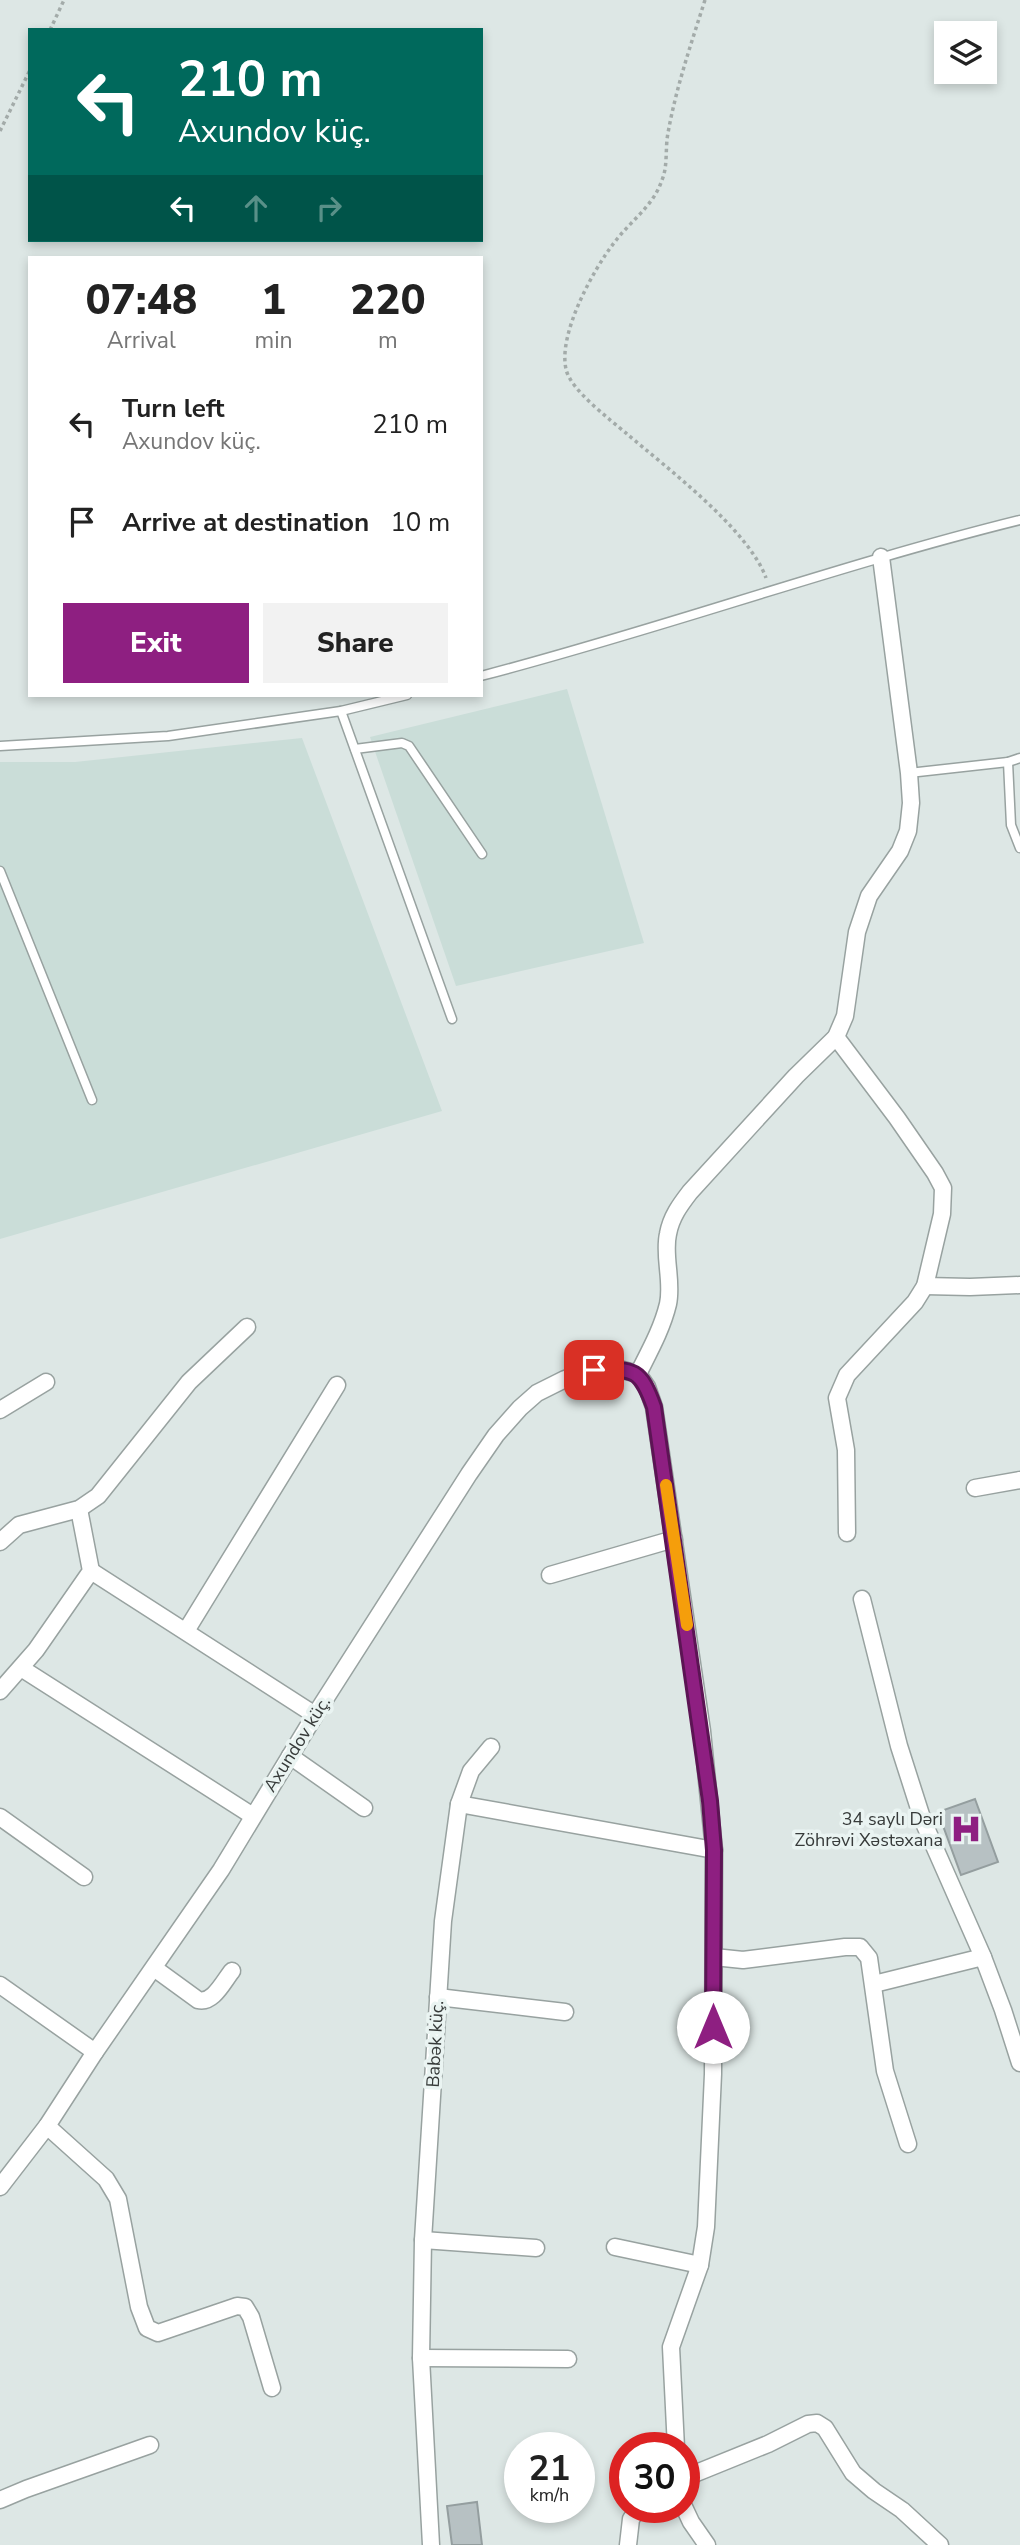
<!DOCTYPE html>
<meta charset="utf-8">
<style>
:root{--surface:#fff;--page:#f2f2f2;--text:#222;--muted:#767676;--accent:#8e1f81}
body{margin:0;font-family:"Nunito Sans",sans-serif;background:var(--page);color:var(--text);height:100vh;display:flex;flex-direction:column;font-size:26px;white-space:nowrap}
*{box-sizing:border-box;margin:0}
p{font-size:23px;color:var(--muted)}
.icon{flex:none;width:38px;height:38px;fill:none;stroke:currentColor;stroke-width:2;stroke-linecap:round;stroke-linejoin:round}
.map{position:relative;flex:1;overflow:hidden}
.side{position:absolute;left:28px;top:256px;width:455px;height:441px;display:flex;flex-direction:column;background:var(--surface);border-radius:0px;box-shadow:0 4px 10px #0003}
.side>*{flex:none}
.guide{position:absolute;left:28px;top:28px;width:455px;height:214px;border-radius:0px;box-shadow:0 4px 10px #0003;background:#00695c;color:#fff;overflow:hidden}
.controls{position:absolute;left:934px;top:21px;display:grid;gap:14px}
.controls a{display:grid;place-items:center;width:63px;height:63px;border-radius:0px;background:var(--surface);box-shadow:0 4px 10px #0003;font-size:35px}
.speed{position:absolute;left:504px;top:2432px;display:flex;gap:14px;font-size:35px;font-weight:700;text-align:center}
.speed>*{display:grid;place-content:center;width:91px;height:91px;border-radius:50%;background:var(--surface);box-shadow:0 4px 10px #0003;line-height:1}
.speed small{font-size:18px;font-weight:400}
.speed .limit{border:10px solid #d22;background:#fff;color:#111}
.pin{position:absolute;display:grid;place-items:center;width:60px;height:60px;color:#fff;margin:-30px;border-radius:14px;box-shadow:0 4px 10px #0006}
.me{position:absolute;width:77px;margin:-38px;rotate:0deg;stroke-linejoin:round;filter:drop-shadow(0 0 5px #0008)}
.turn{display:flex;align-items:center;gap:24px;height:147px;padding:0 35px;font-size:32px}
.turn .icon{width:91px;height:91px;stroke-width:2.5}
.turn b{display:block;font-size:49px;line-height:60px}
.lanes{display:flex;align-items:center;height:66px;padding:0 35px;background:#0003;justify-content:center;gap:35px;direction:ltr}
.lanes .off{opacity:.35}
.eta{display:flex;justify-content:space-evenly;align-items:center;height:119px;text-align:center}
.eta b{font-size:42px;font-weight:800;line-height:49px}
.primary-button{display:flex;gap:14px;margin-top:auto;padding:14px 35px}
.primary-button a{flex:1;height:80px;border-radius:0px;background:var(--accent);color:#fff;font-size:28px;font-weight:800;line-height:80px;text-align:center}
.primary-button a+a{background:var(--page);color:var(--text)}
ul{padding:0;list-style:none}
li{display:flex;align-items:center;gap:21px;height:98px;padding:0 35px}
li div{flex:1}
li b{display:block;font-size:26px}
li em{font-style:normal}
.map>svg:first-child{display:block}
.built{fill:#caddd8}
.building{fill:#b7c1c3;stroke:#949e9f;stroke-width:2}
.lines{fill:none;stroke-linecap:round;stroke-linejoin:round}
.service-casing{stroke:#98a2a0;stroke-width:11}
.minor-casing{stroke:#98a2a0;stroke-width:19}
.path{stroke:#a3aba9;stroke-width:3.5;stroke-dasharray:3.5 3.5;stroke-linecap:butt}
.service{stroke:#fff;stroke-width:8}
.minor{stroke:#fff;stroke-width:16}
.route-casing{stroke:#5c1454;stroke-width:18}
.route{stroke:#8e1f81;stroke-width:12}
.slow{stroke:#f59e0b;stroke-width:12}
.labels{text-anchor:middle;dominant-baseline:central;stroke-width:7;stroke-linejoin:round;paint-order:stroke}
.street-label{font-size:18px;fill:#373b3a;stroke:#eaf4f2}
.poi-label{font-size:18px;fill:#373b3a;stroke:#eaf4f2;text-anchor:end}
</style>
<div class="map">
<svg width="1020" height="2545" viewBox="0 0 1020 2545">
<rect width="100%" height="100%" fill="#dde7e5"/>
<g class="built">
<path d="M567,689L644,943L456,986L370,737Z"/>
<path d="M302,738L442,1111L0,1239V762H75Z"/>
</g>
<g class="building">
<path d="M975,1799L998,1862L961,1875L938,1812Z"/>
<path d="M477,2502L482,2545H452L447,2506Z"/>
</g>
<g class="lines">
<defs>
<g id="service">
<path d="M481,676C662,629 838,565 1020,520"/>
<path d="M341,711L452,1019"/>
<path d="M0,746L168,736L341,711L407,695"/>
<path d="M355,749L402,743L409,746L482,854"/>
<path d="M1008,762L1011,825L1020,848"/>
<path d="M909,773L1008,762L1020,758"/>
<path d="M0,871L92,1100"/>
</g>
<g id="minor">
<path d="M836,1037L897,1118L935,1173L943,1188L942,1214L925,1286L915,1302L847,1375L837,1398L846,1450L847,1533"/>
<path d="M925,1286L970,1287L1020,1285"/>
<path d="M638,1374L647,1387L654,1407L702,1731L714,1850L713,2074L706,2227L700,2265L671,2347L676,2448"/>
<path d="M638,1374C649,1352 662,1329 668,1304C673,1281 663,1256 668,1234C671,1217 680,1205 690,1192L796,1076L836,1037L845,1016L857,932L869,896L900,851L908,831L911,803L909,773L881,557"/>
<path d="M0,1410L46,1382"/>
<path d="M975,1488L1020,1480"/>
<path d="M0,1542L19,1525L79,1509L98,1496L189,1382L247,1327"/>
<path d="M91,1571L315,1715"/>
<path d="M550,1575L674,1539"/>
<path d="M862,1599L899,1746L923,1821L983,1957L1003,2010L1020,2063"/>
<path d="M186,1631L337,1385"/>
<path d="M21,1668L253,1816"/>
<path d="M0,1691L36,1650L91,1571L79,1509"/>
<path d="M290,1756L364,1808"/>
<path d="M459,1804L471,1771L491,1747"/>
<path d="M0,1817L84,1877"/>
<path d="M714,1957L743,1960L845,1947H860L869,1958L885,2071L908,2144"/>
<path d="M154,1968L198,2000C213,2004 223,1982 232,1971"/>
<path d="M874,1984L983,1957"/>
<path d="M0,1985L95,2052"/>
<path d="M438,1997L565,2012"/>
<path d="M47,2126L106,2179L118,2199L139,2307L147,2328L158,2333L237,2306L245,2307L251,2317L272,2388"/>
<path d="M0,2187L47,2126L95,2052L221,1870L315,1715L469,1474L496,1435L520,1408L537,1393L565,1379L594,1369H619L638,1374"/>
<path d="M423,2240L536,2248"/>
<path d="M615,2247L700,2265"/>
<path d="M421,2358L568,2359"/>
<path d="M684,2478L768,2444L808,2424L817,2423L825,2428L853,2473L874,2491L902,2510L940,2545"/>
<path d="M0,2500L26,2489L150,2445"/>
<path d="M684,2507L691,2522L707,2545"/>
<path d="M431,2545L421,2358L423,2240L443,1921L459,1804L714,1850"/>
<path d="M628,2545L631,2519L639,2508"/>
</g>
</defs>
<use href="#service" class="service-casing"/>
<use href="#minor" class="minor-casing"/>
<g class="path">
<path d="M705,0C691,44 676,88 668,133C665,148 668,166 662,180C653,207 630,221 614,243C593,270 558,334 566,369C570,390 611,420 627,434C667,468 749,530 766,578"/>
<path d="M50,30L64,0"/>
<path d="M0,131L30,70"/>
</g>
<use href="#service" class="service"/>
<use href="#minor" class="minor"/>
</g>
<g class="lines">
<defs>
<path id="route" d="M594,1370C634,1369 640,1368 654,1407L710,1801L714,1850L713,2027"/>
</defs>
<use href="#route" class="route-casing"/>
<use href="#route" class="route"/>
<path class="slow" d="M666,1485L687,1625"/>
</g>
<defs>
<symbol id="hospital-bare" viewBox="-9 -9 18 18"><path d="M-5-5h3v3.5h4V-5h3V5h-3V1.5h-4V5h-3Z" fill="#8e1f81" stroke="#eaf4f2" stroke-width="2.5" paint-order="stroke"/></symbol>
</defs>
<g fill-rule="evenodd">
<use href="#hospital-bare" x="944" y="1807" width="44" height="44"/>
</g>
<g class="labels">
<g class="street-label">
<text transform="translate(297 1744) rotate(-58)">Axundov küç.</text>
<text transform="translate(435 2044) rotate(-87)">Babək küç.</text>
</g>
<g class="poi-label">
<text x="943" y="1819">34 saylı Dəri<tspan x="943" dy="21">Zöhrəvi Xəstəxana</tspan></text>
</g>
</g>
</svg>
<div class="controls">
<a><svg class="icon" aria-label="layers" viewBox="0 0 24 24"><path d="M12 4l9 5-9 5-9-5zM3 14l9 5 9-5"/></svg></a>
</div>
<div class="speed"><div>21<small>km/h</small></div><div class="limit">30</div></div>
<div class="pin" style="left:594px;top:1370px;background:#d93025"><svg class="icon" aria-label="arrive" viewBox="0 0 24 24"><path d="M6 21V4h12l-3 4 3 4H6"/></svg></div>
<svg class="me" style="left:713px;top:2027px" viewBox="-20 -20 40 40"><circle r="19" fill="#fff"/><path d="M0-13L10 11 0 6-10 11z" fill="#8e1f81"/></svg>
<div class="guide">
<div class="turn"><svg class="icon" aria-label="left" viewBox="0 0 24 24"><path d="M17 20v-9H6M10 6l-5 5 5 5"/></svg><div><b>210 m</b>Axundov küç.</div></div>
<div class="lanes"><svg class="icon" aria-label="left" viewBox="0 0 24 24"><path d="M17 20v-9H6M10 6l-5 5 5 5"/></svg><svg class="icon off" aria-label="ahead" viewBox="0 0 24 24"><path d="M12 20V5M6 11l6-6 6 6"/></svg><svg class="icon off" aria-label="right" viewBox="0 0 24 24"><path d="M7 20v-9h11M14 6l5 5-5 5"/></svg></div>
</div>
<section class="side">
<div class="eta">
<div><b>07:48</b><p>Arrival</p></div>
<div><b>1</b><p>min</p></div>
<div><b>220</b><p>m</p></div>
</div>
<ul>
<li><svg class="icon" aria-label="left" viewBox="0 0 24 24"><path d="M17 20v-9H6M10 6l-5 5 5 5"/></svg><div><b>Turn left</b><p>Axundov küç.</p></div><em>210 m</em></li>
<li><svg class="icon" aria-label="arrive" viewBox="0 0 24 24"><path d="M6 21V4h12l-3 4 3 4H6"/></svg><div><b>Arrive at destination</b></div><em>10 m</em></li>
</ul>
<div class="primary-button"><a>Exit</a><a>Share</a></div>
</section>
</div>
